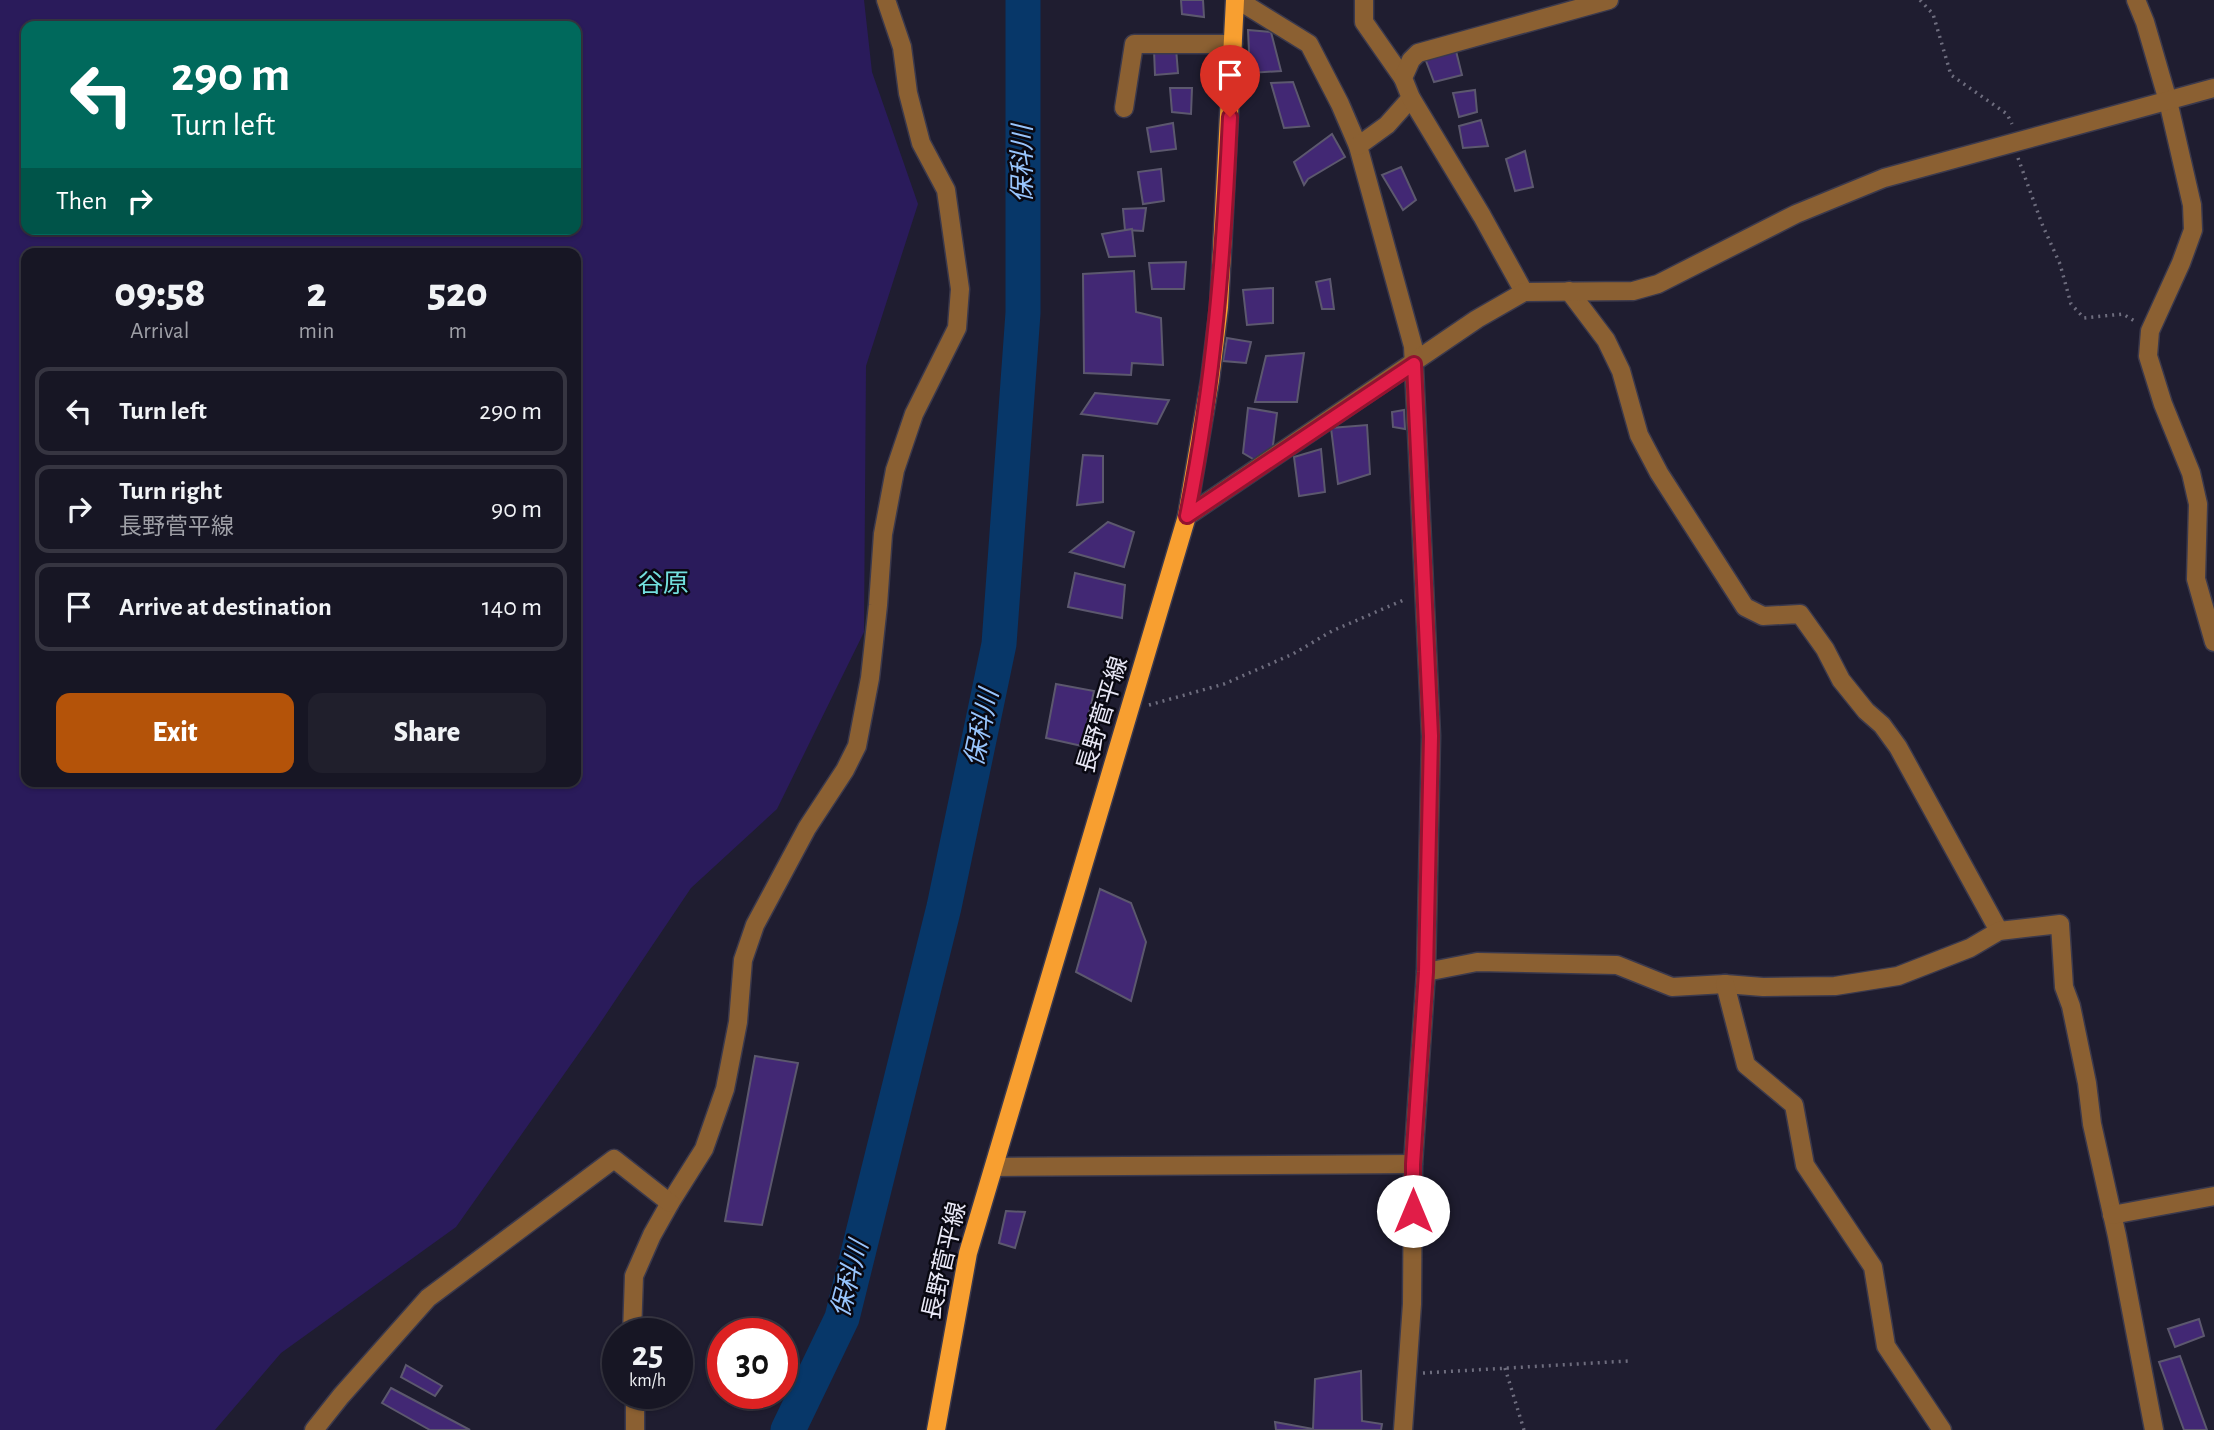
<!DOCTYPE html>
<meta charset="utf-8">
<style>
:root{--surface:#171624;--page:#201f2c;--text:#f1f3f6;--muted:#9e9fa6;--line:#363541;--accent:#b45309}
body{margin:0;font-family:"Alegreya Sans","Noto Sans JP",sans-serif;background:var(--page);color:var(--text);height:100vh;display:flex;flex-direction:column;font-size:26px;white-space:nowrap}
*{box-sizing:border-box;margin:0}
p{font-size:23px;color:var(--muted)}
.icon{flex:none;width:38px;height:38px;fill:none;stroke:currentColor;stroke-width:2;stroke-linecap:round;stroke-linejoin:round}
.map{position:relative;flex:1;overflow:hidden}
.details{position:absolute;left:21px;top:248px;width:560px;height:539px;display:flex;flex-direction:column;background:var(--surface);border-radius:14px;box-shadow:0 2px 5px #0004,0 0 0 2px var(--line)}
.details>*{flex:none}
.hud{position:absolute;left:21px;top:21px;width:560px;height:214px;border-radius:14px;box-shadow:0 2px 5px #0004,0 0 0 2px var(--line);background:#00695c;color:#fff;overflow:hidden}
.speed{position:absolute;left:602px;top:1318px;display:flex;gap:14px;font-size:35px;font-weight:700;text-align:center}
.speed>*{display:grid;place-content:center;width:91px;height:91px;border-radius:50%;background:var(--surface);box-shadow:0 2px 5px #0004,0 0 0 2px var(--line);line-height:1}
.speed small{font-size:18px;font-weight:400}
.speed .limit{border:10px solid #d22;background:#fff;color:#111}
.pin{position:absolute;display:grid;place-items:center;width:60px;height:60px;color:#fff;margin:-72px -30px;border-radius:50% 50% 50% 0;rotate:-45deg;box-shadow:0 0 7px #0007}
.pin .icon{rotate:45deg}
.me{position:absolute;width:77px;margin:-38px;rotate:0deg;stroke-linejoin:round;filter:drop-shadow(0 0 5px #0008)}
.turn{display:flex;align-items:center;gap:24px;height:147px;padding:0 35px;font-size:32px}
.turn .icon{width:91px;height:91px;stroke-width:2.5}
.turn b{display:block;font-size:49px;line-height:60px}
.then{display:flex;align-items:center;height:66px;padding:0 35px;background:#0003;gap:14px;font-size:26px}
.eta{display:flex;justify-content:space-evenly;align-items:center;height:119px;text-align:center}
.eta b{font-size:42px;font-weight:800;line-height:49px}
.primary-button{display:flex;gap:14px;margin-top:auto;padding:14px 35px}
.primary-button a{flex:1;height:80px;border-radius:14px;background:var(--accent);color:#fff;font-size:28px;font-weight:800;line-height:80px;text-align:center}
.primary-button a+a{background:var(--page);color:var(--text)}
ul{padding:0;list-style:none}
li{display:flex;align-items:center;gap:21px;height:88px;margin:0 14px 10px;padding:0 21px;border:4px solid var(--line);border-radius:14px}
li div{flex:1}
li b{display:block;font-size:26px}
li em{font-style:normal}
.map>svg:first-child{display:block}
.green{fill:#2a1b5b;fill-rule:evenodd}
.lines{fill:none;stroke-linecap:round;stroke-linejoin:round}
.river{stroke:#073769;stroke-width:35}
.building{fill:#422874;stroke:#5c586e;stroke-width:2}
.street-casing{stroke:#3b394c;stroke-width:21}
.primary-casing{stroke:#3b394c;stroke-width:21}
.path{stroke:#6e6d7e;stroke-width:3.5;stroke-dasharray:2 5;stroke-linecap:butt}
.street{stroke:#8b6032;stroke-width:18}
.primary{stroke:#f89f30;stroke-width:18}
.route-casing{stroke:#92132f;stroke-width:18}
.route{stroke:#e11d48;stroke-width:12}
.labels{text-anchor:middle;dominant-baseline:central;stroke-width:5;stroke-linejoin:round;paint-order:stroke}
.street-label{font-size:24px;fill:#e9e8f6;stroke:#090811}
.water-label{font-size:26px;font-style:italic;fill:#98c5fd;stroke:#090811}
.neighbourhood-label{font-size:26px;fill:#72dedd;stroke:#090811}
</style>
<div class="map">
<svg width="2214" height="1430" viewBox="0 0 2214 1430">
<rect width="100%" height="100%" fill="#1f1d30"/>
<path class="green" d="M0,0H864L872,72L918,204L866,366L864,632L777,809L691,888L596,1029L456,1227L281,1353L215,1430H0ZM26,26H576V229H26ZM26,254H576V782H26Z"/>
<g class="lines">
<path class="river" d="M788,1430L842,1318L944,907L999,644L1023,313V0"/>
</g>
<g class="building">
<path d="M1181,0H1203L1204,17L1182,14Z"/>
<path d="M1248,30L1271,32L1281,71L1250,73Z"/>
<path d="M1454,43L1462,75L1434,82L1423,53Z"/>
<path d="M1176,48L1178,73L1155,75L1154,50Z"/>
<path d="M1293,82L1309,126L1284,128L1271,83Z"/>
<path d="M1170,88H1192L1191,114L1172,112Z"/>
<path d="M1475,90L1477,112L1459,117L1453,93Z"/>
<path d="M1481,120L1488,146L1463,148L1459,126Z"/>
<path d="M1173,123L1176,149L1151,152L1147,128Z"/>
<path d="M1332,134L1345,157L1308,179L1304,185L1294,162Z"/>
<path d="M1525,151L1533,187L1515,191L1506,159Z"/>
<path d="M1401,167L1416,200L1403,210L1382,175Z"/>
<path d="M1161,169L1164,201L1143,204L1138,172Z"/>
<path d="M1146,208L1143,231L1125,230L1123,209Z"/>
<path d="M1132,229L1135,256L1109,257L1102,234Z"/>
<path d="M1186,262L1184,289H1152L1149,263Z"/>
<path d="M1134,271L1136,312L1161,318L1163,365L1132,363L1131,375L1084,373L1083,274Z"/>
<path d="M1330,279L1334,309H1322L1316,282Z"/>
<path d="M1273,288V323L1247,325L1243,290Z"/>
<path d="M1227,338L1251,342L1246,363L1223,361Z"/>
<path d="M1304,353L1297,402H1255L1266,356Z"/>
<path d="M1095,393L1169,400L1157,424L1081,414Z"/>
<path d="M1248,408L1277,413L1270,469L1243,453Z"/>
<path d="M1404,410L1405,429L1393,427L1392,412Z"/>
<path d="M1367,425L1370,474L1338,484L1331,428Z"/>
<path d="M1321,449L1325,492L1299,496L1294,457Z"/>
<path d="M1083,455L1103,456V502L1077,505Z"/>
<path d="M1108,522L1134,532L1124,567L1070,552Z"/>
<path d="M1075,573L1125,585L1122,618L1068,607Z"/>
<path d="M1056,684L1094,691L1082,746L1046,738Z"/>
<path d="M1100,889L1131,903L1146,942L1131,1001L1076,972Z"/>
<path d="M755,1056L798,1063L762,1225L725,1221Z"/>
<path d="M1006,1211L1025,1212L1015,1248L999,1243Z"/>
<path d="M2199,1319L2204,1336L2175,1347L2168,1329Z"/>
<path d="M2180,1356L2207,1430H2184L2159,1362Z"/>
<path d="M406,1365L442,1386L435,1396L401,1377Z"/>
<path d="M1361,1371L1362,1421L1382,1424L1381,1430H1276L1275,1422L1313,1429L1315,1379Z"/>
<path d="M391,1388L470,1430H430L382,1403Z"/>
</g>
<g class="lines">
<defs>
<g id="street">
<path d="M1238,0L1309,44L1340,104L1358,146L1413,346L1431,736L1426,972L1413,1164L1412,1304L1403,1430"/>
<path d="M1364,0V22L1403,78"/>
<path d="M2136,0L2145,22L2168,101L2192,205L2193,230L2181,263L2150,331L2148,356L2163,404L2191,473L2198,504L2196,579L2214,642"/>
<path d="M1124,108L1134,44H1233"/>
<path d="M1358,146L1387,125L1411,98"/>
<path d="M1569,291L1606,340L1621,371L1639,435L1659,473L1745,607L1763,616L1800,614L1825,649L1841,680L1866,711L1882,725L1898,747L1999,931"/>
<path d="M1524,292L1482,216L1411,98L1403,78L1411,60L1418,53L1609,0"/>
<path d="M1187,516L1477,319L1524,292L1633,291L1658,284L1796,214L1884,178L2214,88"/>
<path d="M1426,972L1477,962L1617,965L1672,987L1725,984L1763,987L1835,986L1898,976L1970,948L1999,931L2060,924L2064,987L2071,1006L2087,1083L2092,1124L2117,1236L2154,1430"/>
<path d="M1725,984L1746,1065L1794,1105L1805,1165L1873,1267L1886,1346L1942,1430"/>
<path d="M994,1167L1413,1164"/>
<path d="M2112,1215L2214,1196"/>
<path d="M632,1334L634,1276L652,1235L670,1203L704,1149L725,1089L738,1022L743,960L755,925L807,828L845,770L857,746L870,678L878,605L883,534L895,470L914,414L957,328L960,289L946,190L921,143L908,93L902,47L886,0"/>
<path d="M635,1393V1430"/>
<path d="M314,1430L341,1396L428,1298L614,1159L670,1203"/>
</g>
<path id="primary" d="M936,1430L968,1253L1187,516L1210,380L1219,307L1235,0"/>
</defs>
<use href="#street" class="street-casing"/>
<use href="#primary" class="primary-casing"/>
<g class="path">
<path d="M1920,0L1933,14L1951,75L2007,114L2012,124"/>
<path d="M2018,158L2042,224L2060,264L2071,304L2084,318L2123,314L2136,322"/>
<path d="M1149,705L1224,684L1293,654L1332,631L1406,599"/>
<path d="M1505,1368L1524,1430"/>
<path d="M1423,1373L1628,1361"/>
</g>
<use href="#street" class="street"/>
<use href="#primary" class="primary"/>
</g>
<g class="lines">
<defs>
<path id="route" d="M1230,117C1224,251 1214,384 1187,516L1414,364L1431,736L1426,972L1413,1164V1211"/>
</defs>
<use href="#route" class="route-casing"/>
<use href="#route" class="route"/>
</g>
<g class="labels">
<g class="street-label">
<text transform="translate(1103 715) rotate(-73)">長野菅平線</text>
<text transform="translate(945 1261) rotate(-77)">長野菅平線</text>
</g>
<g class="water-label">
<text transform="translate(1023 164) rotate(-90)">保科川</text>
<text transform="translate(982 728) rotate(-78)">保科川</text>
<text transform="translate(850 1279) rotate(-75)">保科川</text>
</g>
<g class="neighbourhood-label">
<text x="663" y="584">谷原</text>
</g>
</g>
</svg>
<div class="speed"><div>25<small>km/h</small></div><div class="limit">30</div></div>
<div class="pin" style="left:1230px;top:117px;background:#d93025"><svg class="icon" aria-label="arrive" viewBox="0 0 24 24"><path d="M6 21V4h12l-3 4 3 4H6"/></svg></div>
<svg class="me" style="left:1413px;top:1211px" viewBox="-20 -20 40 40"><circle r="19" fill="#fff"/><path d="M0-13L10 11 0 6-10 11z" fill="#e11d48"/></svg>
<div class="hud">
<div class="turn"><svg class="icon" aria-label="left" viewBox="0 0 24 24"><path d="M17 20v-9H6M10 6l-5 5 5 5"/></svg><div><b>290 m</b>Turn left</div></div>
<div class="then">Then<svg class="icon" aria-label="right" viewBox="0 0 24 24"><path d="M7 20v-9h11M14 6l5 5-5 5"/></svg></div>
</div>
<section class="details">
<div class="eta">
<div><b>09:58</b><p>Arrival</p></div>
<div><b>2</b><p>min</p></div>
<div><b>520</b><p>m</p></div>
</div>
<ul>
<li><svg class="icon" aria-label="left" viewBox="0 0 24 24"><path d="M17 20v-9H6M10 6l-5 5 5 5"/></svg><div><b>Turn left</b></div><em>290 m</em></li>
<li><svg class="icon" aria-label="right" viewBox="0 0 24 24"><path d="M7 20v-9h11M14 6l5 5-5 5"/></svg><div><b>Turn right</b><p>長野菅平線</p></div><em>90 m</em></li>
<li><svg class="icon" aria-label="arrive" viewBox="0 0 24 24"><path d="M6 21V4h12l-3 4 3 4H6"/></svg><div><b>Arrive at destination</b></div><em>140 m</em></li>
</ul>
<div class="primary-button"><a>Exit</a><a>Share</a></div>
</section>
</div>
